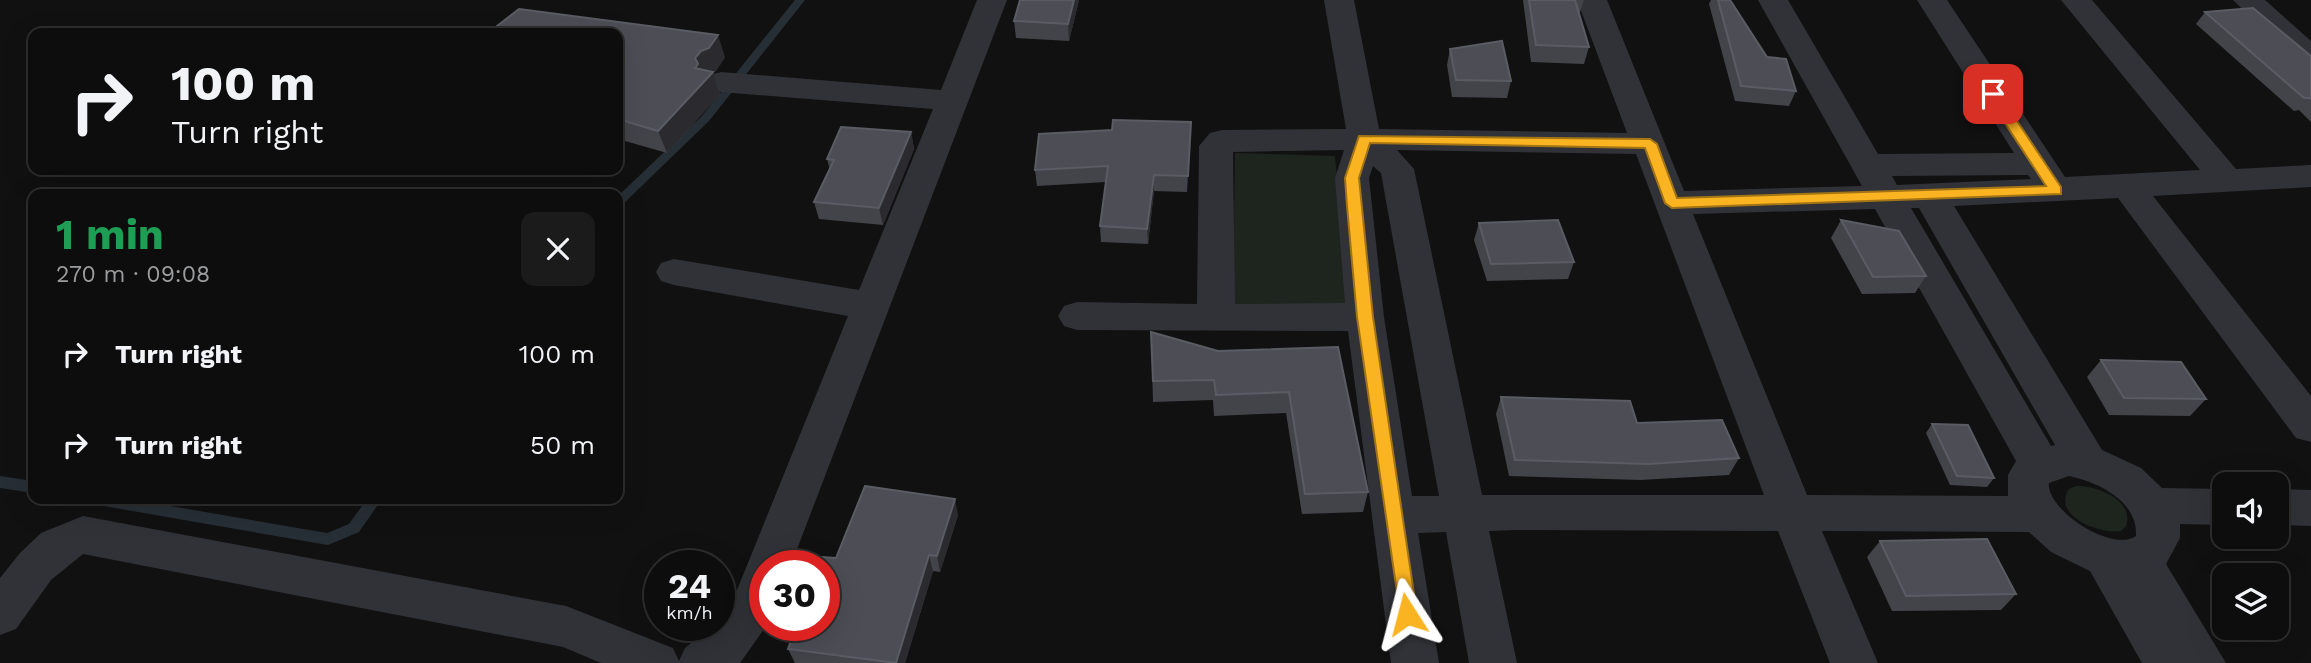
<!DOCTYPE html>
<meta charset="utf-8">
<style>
:root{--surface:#0d0d0e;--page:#1b1b1c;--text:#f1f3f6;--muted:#9a9c9e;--line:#2d2d2e}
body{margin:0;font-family:"Work Sans",sans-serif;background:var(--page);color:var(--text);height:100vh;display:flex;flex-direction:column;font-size:26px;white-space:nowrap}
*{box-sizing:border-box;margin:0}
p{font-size:23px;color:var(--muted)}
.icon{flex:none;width:38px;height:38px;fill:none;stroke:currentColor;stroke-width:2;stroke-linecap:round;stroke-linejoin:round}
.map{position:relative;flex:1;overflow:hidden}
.sheet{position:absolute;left:28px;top:189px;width:595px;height:315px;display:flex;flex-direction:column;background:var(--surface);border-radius:14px;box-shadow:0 7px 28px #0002,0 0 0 2px var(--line)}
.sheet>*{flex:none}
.top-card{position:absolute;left:28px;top:28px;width:595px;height:147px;border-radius:14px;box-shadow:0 7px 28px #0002,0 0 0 2px var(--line);background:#0d0d0e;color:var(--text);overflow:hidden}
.buttons{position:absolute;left:2212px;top:472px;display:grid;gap:14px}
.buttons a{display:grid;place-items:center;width:77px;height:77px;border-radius:14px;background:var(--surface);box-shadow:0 7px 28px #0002,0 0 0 2px var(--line);font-size:35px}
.speed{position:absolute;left:644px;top:550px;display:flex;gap:14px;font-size:35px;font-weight:700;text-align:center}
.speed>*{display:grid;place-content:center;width:91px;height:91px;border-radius:50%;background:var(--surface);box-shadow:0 7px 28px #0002,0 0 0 2px var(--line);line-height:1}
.speed small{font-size:18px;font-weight:400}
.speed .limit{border:10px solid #d22;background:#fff;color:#111}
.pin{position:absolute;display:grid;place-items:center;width:60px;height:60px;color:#fff;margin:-30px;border-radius:14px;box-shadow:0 4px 10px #0006}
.me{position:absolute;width:77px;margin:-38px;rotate:351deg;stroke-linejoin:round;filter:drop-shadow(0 0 5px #0008)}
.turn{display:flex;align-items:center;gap:24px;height:147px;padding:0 28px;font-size:32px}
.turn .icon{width:91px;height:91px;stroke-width:2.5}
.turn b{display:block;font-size:49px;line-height:60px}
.round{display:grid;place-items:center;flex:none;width:74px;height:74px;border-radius:14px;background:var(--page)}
.head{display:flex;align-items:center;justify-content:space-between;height:119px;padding:0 28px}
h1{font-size:42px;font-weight:700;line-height:52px;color:#1e9e55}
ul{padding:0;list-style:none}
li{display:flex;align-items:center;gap:21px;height:91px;padding:0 28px}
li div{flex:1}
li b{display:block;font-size:26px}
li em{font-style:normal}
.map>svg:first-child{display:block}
.green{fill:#1d251e}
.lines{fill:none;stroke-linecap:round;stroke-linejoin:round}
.stream{fill:#272f36;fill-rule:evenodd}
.minor{fill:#313237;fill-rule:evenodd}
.wall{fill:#43434a}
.shaded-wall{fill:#2b2b2f}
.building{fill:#4d4e55;stroke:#5a5c64;stroke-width:2}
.route{fill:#fab321;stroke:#a27415;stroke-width:2}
</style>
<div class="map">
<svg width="2311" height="663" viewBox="0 0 2311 663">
<rect width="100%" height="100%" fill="#111112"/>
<g class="green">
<path d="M1235,153L1335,156L1348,305L1233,304Z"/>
<path d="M2076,486C2096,485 2135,500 2126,526L2121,531C2101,535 2051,516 2069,489Z"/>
</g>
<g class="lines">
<g class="stream">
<path d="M795,0H805L709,121L622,205L618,206V196L701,117Z"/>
<path d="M0,476L33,481V493L0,488Z"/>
<path d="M91,499H130L327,533L349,524L367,499H382L359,532L328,545L98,505L93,503Z"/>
</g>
<g class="minor">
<path d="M977,0H1007L791,565H765L767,625L740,663H601L563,647L83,554L51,580L16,629L0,635V578L20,553L41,533L83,516L566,606L673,648L679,661L685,648L714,625H719V619L735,595L848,316L674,285L661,281L656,272L661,263L674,259L859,290L933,109L721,92L710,89L705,82L710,75L721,72L941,90Z"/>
<path d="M1324,0H1354L1379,129L1627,133L1577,0H1607L1684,191L1862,186L1758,0H1788L1878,154L2014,153L1917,0H1947L2065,177L2200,170L2061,0H2092L2236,169L2311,165V187L2153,196L2311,396V442L2296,438L2118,198L1954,206L2102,450L2141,468L2162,488L2224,489V525L2180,524V538L2166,564L2226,663H2142L2090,571L2051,552L2029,532L1822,531L1878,663H1830L1778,531L1517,530L1489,531L1517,663H1469L1446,532L1418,533L1439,663H1391L1348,331L1077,330L1064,326L1058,316L1064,306L1077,302L1197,304L1199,146L1210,133L1222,130L1346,129ZM1344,150L1335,178L1345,303L1235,304L1233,152ZM1397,150L1636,154L1764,495H1482L1414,169ZM1373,166L1381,173L1439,496H1412L1384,317L1369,178ZM2028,175L2031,179L1897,185L1892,176ZM1911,208H1919L2055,445L2051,446ZM1875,209L2016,461L2008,475V496L1807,495L1693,214ZM2069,476C2098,482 2138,501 2136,536C2112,553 2046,510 2049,483Z"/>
<path d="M2233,0H2265L2311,41V66L2300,64Z"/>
<path d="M2277,489L2311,490V526L2277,525Z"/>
</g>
</g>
<g class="wall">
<path d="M1079,0L1069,41L1016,38L1014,21Z"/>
<path d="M1523,0H1584L1579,15L1589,47L1584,64L1531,62Z"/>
<path d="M1711,0H1730L1767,57L1796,91L1789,106L1735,101L1709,4Z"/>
<path d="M2205,12L2311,56V122L2299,110L2294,111L2196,24Z"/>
<path d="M618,33L725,57L716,71L713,72L720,94L667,153L618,139Z"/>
<path d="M1450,49L1511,81L1507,98L1452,97L1447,65Z"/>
<path d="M1191,122L1187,192L1154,191L1148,244L1101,242L1100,226L1106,182L1037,186L1035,170L1112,130Z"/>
<path d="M911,132L914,149L883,225L819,219L814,202L830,170L827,159Z"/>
<path d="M1841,220L1926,276L1915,293L1862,294L1831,238Z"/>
<path d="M1479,223L1574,262L1568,279L1487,281L1474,240Z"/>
<path d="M1151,332L1218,351L1338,347L1368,492L1363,512L1302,514L1286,413L1214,416L1213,400L1153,402Z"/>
<path d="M2101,360L2206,399L2190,416L2109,415L2087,377Z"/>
<path d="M1501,397L1637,423L1739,458L1729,475L1640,480L1509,476L1496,414Z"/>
<path d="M1932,424L1994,478L1987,487L1950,485L1926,433Z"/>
<path d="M958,515L940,572L933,571L905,663H795L788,649L836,558Z"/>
<path d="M1880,541L2016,594L2001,610L1892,611L1867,557Z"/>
</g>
<g class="shaded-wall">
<path d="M1074,0H1079L1069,41L1068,24Z"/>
<path d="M718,35L725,57L716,71L713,72L720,94L667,153L658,131L695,68V58L701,51Z"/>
<path d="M911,132L914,149L883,225L879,208Z"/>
<path d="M1154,175V191L1148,244L1147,229Z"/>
<path d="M955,499L958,515L940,572L937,556Z"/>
<path d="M929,555L933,571L905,663H896Z"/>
</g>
<g class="building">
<path d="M1020,0H1074L1068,24L1014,21Z"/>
<path d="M1529,0H1575L1589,47L1536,45Z"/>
<path d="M1718,0H1730L1767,57L1786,59L1796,91L1741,86Z"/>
<path d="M2253,8L2311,56V99L2310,98H2304L2205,12Z"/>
<path d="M519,9L718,35L709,48L701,51L695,58L698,64L695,68L713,72L658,131L618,119V33H488Z"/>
<path d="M1502,41L1511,81L1456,80L1450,49Z"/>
<path d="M1113,120L1191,122L1188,176L1154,175L1147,229L1100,226L1108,166L1035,170L1039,134L1112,130Z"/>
<path d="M841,127L911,132L879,208L814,202L834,160L827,159Z"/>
<path d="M1558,220L1574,262L1491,264L1479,223Z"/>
<path d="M1841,220L1899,231L1926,276L1873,277Z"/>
<path d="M1151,332L1218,351L1338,347L1368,492L1305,494L1289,392L1216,395L1214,380L1153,381Z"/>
<path d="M2101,360L2181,362L2206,399L2124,398Z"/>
<path d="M1501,397L1630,401L1637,423L1722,420L1739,458L1648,464L1515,460Z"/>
<path d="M1932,424L1968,425L1994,478L1957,476Z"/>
<path d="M865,486L955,499L937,556L929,555L896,663L788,649L797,625H824V565H819L822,557L836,558Z"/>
<path d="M1987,539L2016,594L1906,596L1880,541Z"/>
</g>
<path class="route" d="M1993,90L1997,91L2061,187V194L1672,208L1665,203L1645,148L1370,143L1359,178L1373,317L1417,614L1414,620L1407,622L1401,620L1357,317L1347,206L1345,178L1359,136L1650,139L1657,144L1677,198L2046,186L1986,94Z"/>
</svg>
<div class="buttons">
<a><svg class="icon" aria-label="sound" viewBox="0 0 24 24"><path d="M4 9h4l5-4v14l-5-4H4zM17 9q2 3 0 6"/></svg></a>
<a><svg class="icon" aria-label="layers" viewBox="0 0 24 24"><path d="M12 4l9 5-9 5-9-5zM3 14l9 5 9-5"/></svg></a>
</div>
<div class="speed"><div>24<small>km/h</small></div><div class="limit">30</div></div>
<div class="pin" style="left:1993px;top:94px;background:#d93025"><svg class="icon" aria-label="arrive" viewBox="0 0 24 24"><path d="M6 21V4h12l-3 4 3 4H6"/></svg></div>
<svg class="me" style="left:1407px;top:614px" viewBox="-20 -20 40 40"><path d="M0-17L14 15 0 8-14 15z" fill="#fab321" stroke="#fff" stroke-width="4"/></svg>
<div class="top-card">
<div class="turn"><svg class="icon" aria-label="right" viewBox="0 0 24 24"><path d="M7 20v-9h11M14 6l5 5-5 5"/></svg><div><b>100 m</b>Turn right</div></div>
</div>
<section class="sheet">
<div class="head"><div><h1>1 min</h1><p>270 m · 09:08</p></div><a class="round"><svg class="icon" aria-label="close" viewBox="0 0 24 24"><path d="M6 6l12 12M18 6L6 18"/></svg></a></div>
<ul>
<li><svg class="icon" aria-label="right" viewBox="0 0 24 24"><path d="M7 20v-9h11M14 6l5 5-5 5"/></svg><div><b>Turn right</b></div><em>100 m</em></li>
<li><svg class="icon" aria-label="right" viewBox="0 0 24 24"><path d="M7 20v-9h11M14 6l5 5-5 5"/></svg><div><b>Turn right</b></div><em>50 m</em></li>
</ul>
</section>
</div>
